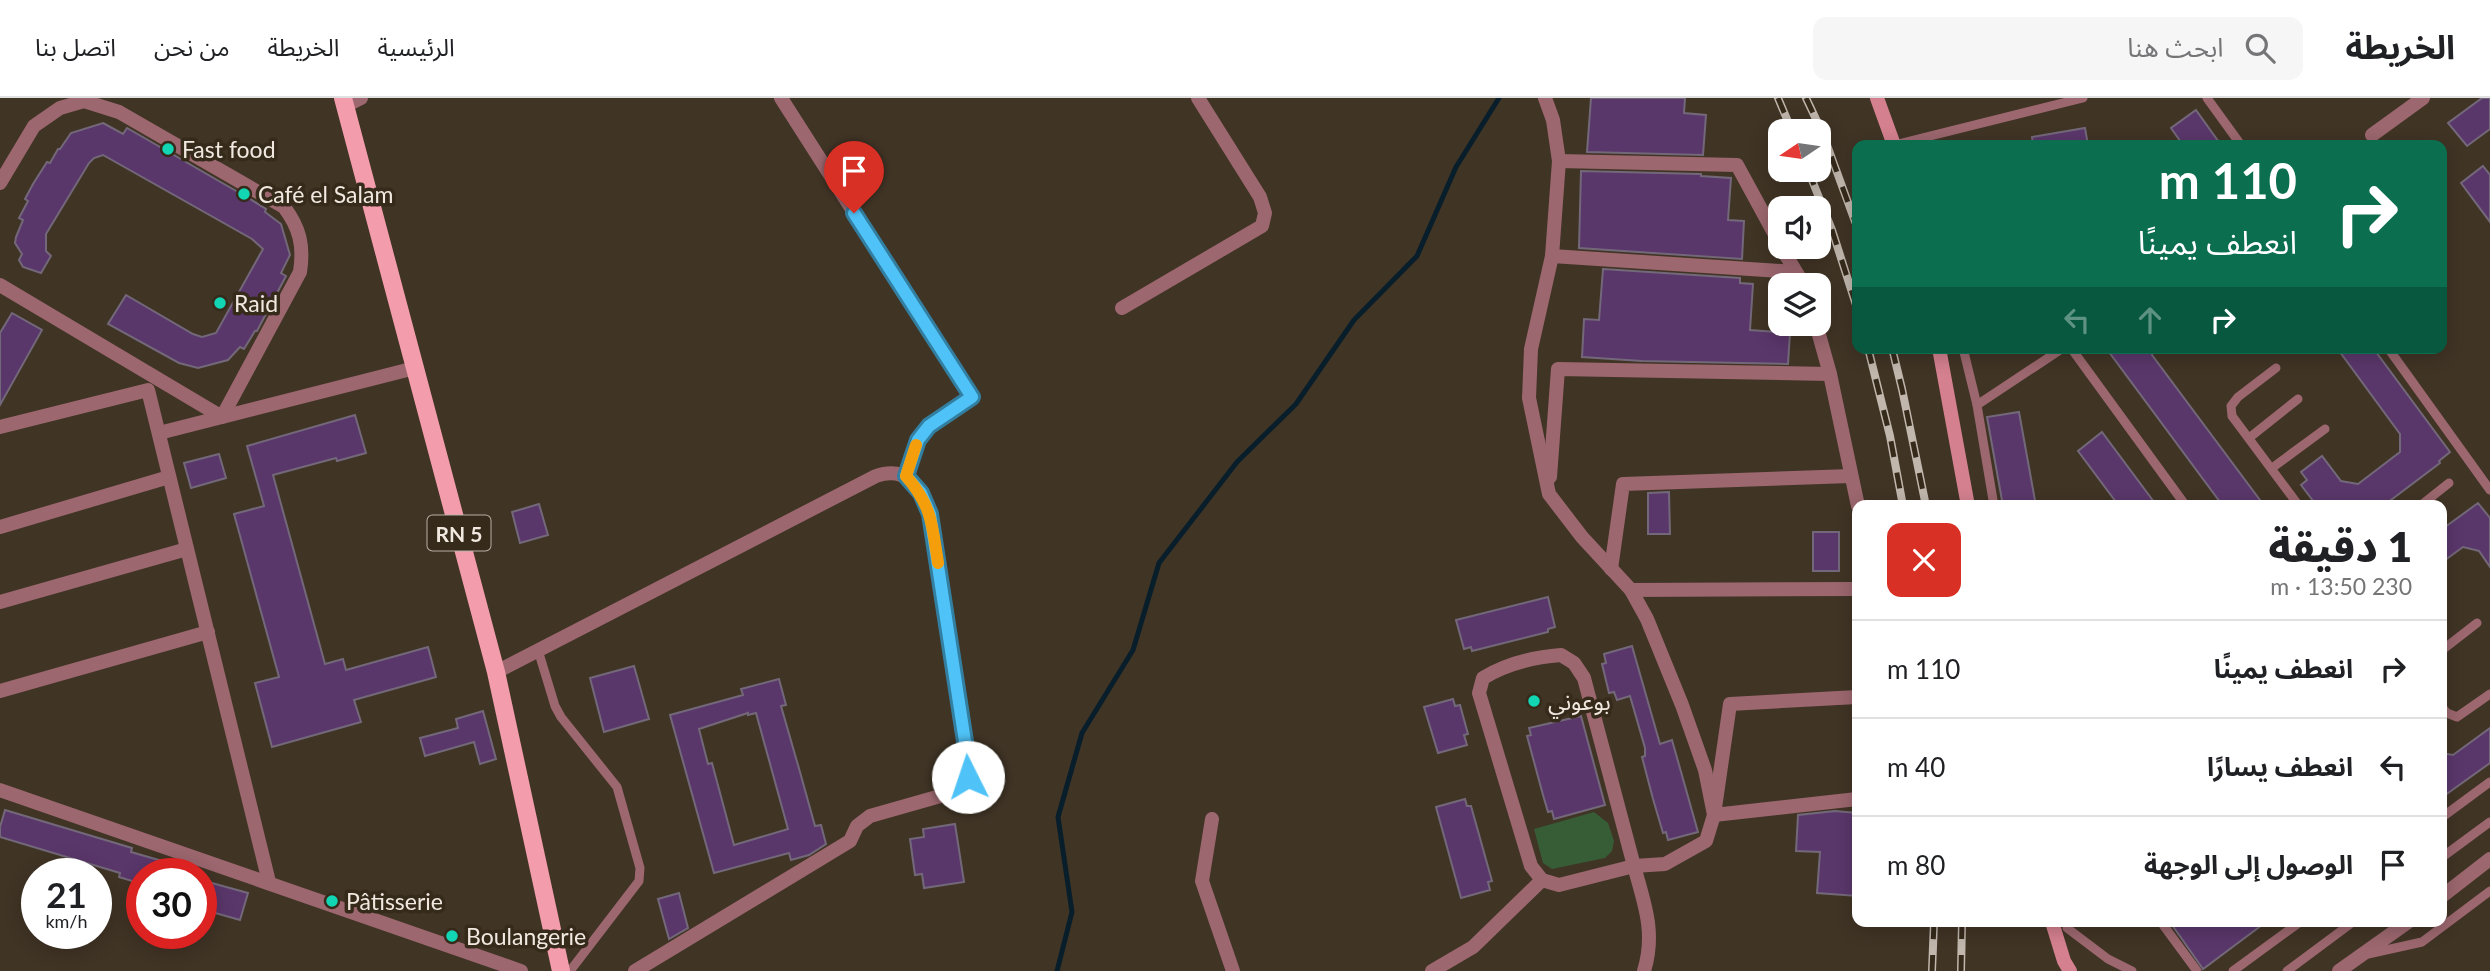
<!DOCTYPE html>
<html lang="ar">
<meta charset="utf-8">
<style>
:root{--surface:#fff;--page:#f6f6f6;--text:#202124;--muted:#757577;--line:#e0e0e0}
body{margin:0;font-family:Lato,"Noto Sans Arabic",sans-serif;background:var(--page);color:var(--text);direction:rtl;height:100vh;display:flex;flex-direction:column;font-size:26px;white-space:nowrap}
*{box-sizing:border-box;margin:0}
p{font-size:23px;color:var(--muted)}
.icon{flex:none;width:38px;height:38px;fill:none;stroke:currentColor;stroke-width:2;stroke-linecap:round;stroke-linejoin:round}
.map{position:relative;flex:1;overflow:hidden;direction:ltr}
.side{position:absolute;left:1852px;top:402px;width:595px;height:427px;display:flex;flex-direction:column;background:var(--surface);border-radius:14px;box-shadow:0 4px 18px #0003;direction:rtl}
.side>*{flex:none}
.banner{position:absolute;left:1852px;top:42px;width:595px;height:214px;border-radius:14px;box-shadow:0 4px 18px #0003;direction:rtl;background:#0b6e4f;color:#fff;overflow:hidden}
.needle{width:46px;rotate:257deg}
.tools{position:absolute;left:1768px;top:21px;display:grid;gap:14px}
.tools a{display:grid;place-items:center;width:63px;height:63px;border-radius:14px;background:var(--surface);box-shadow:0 4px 18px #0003;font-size:35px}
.speed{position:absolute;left:21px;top:760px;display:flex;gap:14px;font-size:35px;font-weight:700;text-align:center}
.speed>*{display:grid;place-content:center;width:91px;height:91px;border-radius:50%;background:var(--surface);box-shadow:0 4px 18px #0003;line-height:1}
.speed small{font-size:18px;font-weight:400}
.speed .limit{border:10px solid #d22;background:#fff;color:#111}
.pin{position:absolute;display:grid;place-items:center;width:60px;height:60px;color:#fff;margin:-72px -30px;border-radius:50% 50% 50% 0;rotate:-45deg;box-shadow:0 0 7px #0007}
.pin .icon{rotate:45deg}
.me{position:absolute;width:77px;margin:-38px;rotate:356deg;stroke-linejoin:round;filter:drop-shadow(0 0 5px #0008)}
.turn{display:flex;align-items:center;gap:24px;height:147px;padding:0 35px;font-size:32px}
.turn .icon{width:91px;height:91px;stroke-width:2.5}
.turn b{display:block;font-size:49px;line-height:60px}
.lanes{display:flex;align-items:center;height:66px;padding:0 35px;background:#0003;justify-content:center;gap:35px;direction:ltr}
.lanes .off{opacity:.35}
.round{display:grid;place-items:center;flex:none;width:74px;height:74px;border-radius:14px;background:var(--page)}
.summary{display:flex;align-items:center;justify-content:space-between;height:119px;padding:0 35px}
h1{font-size:42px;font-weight:800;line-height:52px}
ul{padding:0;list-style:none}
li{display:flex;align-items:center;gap:21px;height:98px;padding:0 35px;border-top:2px solid var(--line)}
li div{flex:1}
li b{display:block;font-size:26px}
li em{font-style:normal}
header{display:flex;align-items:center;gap:42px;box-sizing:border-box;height:98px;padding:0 35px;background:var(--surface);border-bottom:2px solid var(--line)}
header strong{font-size:33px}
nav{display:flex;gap:38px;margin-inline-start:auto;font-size:24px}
.search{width:490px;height:63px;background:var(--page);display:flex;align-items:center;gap:18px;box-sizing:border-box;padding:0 24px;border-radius:14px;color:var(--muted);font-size:26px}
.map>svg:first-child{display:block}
.green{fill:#365d36}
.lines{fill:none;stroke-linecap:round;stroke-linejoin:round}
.stream{stroke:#081e2b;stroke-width:5}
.building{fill:#5a376b;stroke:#736879;stroke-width:2;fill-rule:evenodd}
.service{stroke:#9c676f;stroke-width:9}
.minor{stroke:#9c676f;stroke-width:14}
.tertiary{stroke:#9c676f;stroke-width:14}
.secondary{stroke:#d4808f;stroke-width:14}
.primary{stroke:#f39cab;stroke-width:18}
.rail-casing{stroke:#c1b7ad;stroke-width:8}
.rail{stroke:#362a1b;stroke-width:5;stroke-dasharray:16;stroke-linecap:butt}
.route-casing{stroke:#337fa1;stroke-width:18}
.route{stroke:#4fc3f7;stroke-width:12}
.slow{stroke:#f59e0b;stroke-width:12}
.poi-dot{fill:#12d5b4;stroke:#362a1b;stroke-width:2.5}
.labels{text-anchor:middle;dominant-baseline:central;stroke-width:7;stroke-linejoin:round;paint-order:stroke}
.shield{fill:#362a1b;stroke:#b9b0a5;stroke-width:2}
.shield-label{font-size:21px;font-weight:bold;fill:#f1e9e0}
.poi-label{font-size:23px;fill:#f1e9e0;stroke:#362a1b;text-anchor:start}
</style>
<header>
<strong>الخريطة</strong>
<div class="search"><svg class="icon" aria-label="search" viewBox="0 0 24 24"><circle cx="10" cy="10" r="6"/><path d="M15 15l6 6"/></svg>ابحث هنا</div>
<nav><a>الرئيسية</a><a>الخريطة</a><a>من نحن</a><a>اتصل بنا</a></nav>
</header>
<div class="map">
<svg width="2490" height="873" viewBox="0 0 2490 873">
<rect width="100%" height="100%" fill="#403425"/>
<path class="green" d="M1594,714L1608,725L1614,743L1612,753L1605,760L1552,771L1543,765L1534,731Z"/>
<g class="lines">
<path class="stream" d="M1057,873L1072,814L1058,719L1082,635L1133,552L1159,465L1237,364L1296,306L1354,222L1417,158L1456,69L1499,0"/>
</g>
<g class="building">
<path d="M1591,0H1685L1684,15L1706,17L1703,57L1587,54Z"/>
<path d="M2482,0H2490V31L2467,48L2448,25Z"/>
<path d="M2196,12L2221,47H2183L2171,30Z"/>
<path d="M103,25L123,36L127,30L141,38L250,101L266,111L265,114L281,126L290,157L281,175L286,178L257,233H255L244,251L240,249L228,262L198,270L179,265L108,226L126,197L193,236L202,239L216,235L263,151L252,141L103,57L94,60L89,65L46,136V153L51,158L41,175L23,169L19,162L22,156L15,145L16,139L23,122L19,120L28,103L25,101L33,86L47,64L50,65L58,51H60L71,35Z"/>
<path d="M2085,30L2088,47H2033L2032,39Z"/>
<path d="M2483,68L2490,77V124L2461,85Z"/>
<path d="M1581,73L1701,76V78L1731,80L1728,122L1744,123L1742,161L1579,150Z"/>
<path d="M1603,171L1740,180V185L1753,186L1750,232L1790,235L1788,266L1642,263L1582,259L1584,221L1599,222Z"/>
<path d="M12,215L42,232L0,307V235Z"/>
<path d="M2106,250H2153L2152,257L2260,402L2253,408H2223Z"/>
<path d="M2337,250H2373L2450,354L2439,363L2440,365L2383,408H2317L2301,387L2307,382L2301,374L2322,358L2341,383L2358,386L2400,354V336Z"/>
<path d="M2019,314L2036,408H2003L1987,319Z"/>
<path d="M355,317L366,355L337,363L336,360L273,377L325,566L343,561L346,572L428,549L436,579L354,602L361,624L272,649L255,585L279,579L234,416L264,408L247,348Z"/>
<path d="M2102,334L2157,408H2119L2078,353Z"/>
<path d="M219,356L226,380L191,390L184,365Z"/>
<path d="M1669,394L1670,436H1648V395Z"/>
<path d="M2478,405L2490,420V469L2479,453L2463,449L2441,465V432Z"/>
<path d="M539,406L548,437L520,445L512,414Z"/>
<rect x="1813" y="434" width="26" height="39"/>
<path d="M1548,499L1555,529L1548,531V534L1472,553L1471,549L1464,551L1456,522Z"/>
<path d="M1632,548L1660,646L1672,642L1698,734L1668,742L1666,734L1663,735L1653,701L1642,659L1645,658V650L1630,598L1617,602L1614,594L1609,595L1602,566L1606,565L1604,556Z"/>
<path d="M634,568L649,621L604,634L590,580Z"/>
<path d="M779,581L786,607L781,608L800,674L815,728L821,727L826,746L809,757L791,762L789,755L714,775L670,617L743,597L741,591ZM748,615V617L756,615L788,731L734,747L712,665L708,666L699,631Z"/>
<path d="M1453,601L1455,608L1460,607L1468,636L1464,637L1467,647L1438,655L1424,609Z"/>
<path d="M483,613L496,661L480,666L474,644L425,658L420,640L458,630L456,621Z"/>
<path d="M1581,618L1605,707L1554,721L1552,713L1548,714L1543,697L1527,638L1531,637L1529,630Z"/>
<path d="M2490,630V665L2441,700V655L2453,657Z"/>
<path d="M1465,701L1467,708H1471L1492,783L1488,784L1490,792L1461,800L1436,709Z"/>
<path d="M5,712L132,750L131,754L190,771L189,775H142V786L119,779L120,775L0,739V729Z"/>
<path d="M1835,713L1857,715V798L1817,795L1820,754L1796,753L1798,717Z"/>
<path d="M955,726L964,784L924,790L922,776L915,777L910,741L924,739L923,731Z"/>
<path d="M201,782L248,795L240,822L201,811Z"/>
<path d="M679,795L688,830L669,841L658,801Z"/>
<path d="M2170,824H2266L2203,871Z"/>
</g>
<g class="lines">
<g class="service">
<path d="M2207,0L2241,47"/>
<path d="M1894,47L2083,0"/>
<path d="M1963,250L1977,307L1994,408"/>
<path d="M2071,250L2186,408"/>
<path d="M2388,250L2490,392"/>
<path d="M2276,270L2238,299L2231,308L2232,318L2299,408"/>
<path d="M1977,307L2063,250"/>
<path d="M2249,340L2298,301"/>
<path d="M2272,370L2325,331"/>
<path d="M2420,408L2449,385"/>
<path d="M538,552L555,608L561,619L617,689L640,770L639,783L570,873"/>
<path d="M2441,553L2477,525"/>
<path d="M2441,608L2447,615L2457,619L2490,596"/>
<path d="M2441,720L2490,684"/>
<path d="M2441,760L2490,724"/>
<path d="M2161,824L2197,873"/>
<path d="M2067,830L2108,861L2132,873"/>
<path d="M2368,856L2422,844L2490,793"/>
<path d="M2233,873L2300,824"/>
<path d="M2287,873L2353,824"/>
</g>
<g class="minor">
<path d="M781,0L972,299L929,328L918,342L906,378"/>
<path d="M1545,0L1553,22L1559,63L1552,158L1531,251L1529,300L1549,396L1582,439L1631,492L1647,521L1682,607L1705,672L1714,717L1706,743L1665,766L1634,768C1644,805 1656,834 1644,873"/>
<path d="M345,8L361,0"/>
<path d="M2372,37L2423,0"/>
<path d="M1559,63L1737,67L1780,146"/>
<path d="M0,85L34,28L60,10L84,3L119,14L284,109C300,130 304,148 300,174L222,319L0,187"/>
<path d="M1781,149L1804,187"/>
<path d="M1552,158L1795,174"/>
<path d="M1122,210L1262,128L1265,115L1260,99L1198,0"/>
<path d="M1816,226L1830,276L1858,408"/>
<path d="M0,329L148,292L269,784"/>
<path d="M159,335L415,270"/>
<path d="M1550,379L1558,271L1830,276"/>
<path d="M0,429L169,379"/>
<path d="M1611,471L1623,386L1851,378"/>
<path d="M1631,492L1857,491"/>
<path d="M0,504L187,451"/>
<path d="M1561,557L1574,565L1584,580L1634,768L1559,787L1542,782L1531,768L1479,595L1483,580C1506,566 1535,559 1561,557Z"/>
<path d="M496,574L876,378C908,367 919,390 930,416L968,663V679L958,693L870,718L857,728L850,743L635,873"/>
<path d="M0,593L208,534"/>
<path d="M1857,701L1714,717L1730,606L1857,599"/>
<path d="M1212,721L1202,783L1233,873"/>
<path d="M2441,799L2490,761"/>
<path d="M1432,873L1473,849L1542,782"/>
<path d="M2339,873L2408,824"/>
</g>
<path class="tertiary" d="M0,692L521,873"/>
<g class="secondary">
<path d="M1877,0L1894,47"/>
<path d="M1939,250L1968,408"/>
<path d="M2052,824L2064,863L2070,873"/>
</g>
<path class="primary" d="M343,0L496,574L561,873"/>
<defs>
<g id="rail">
<path d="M1778,0L1792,33"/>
<path d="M1806,0L1823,36L1857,129"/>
<path d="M1808,72L1832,132L1857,210"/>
<path d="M1868,250L1890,338L1903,408"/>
<path d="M1892,250L1902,291L1926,408"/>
<path d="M1932,873L1934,824"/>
<path d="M1961,873L1962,824"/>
</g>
</defs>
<use href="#rail" class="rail-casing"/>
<use href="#rail" class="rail"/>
</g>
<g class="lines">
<defs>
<path id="route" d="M854,115L972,299L929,328L918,342L906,378L921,395L930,416L968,663V679"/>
</defs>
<use href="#route" class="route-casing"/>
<use href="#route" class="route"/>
<path class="slow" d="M916,347L906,378C932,408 932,426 938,465"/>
</g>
<g class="poi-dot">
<circle cx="168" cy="51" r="7"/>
<circle cx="244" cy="96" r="7"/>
<circle cx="220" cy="205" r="7"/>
<circle cx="1534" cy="603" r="7"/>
<circle cx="332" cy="803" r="7"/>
<circle cx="452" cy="838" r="7"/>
</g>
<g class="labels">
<rect class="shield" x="427.5" y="417.5" width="63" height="35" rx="5"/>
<g class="shield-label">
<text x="459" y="435">RN 5</text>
</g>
<g class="poi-label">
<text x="182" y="51">Fast food</text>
<text x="258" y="96">Café el Salam</text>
<text x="234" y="205">Raid</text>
<text x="1548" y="603">بوعوني</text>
<text x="346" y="803">Pâtisserie</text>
<text x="466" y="838">Boulangerie</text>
</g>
</g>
</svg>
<div class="tools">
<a><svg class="needle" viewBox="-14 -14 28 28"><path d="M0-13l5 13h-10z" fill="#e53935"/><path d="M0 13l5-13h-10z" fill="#757577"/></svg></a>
<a><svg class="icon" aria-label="sound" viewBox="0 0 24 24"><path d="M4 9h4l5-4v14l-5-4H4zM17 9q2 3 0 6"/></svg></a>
<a><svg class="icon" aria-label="layers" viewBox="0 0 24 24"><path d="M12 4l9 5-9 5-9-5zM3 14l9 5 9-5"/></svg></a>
</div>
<div class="speed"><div>21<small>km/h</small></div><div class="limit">30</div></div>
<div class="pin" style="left:854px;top:115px;background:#d93025"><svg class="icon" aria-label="arrive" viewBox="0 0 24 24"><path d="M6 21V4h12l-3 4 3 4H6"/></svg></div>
<svg class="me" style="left:968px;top:679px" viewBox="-20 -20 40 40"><circle r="19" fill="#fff"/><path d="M0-13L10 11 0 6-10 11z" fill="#4fc3f7"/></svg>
<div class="banner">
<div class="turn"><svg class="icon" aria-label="right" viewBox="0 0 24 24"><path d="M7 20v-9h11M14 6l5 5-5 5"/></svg><div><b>110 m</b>انعطف يمينًا</div></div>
<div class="lanes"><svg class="icon off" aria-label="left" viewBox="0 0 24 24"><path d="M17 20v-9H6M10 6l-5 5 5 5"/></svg><svg class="icon off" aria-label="ahead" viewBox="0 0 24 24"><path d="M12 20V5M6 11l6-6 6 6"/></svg><svg class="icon" aria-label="right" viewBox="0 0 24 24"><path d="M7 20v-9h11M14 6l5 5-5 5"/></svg></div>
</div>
<section class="side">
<div class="summary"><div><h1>1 دقيقة</h1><p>230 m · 13:50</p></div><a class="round" style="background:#d93025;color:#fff"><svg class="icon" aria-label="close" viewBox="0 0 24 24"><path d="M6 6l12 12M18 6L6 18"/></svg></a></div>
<ul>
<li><svg class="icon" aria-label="right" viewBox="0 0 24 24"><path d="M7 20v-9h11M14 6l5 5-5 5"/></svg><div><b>انعطف يمينًا</b></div><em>110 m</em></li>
<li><svg class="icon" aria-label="left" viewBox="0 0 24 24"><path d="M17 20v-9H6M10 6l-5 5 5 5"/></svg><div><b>انعطف يسارًا</b></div><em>40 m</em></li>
<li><svg class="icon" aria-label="arrive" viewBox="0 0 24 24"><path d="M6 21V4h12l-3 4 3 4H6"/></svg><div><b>الوصول إلى الوجهة</b></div><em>80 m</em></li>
</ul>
</section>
</div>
